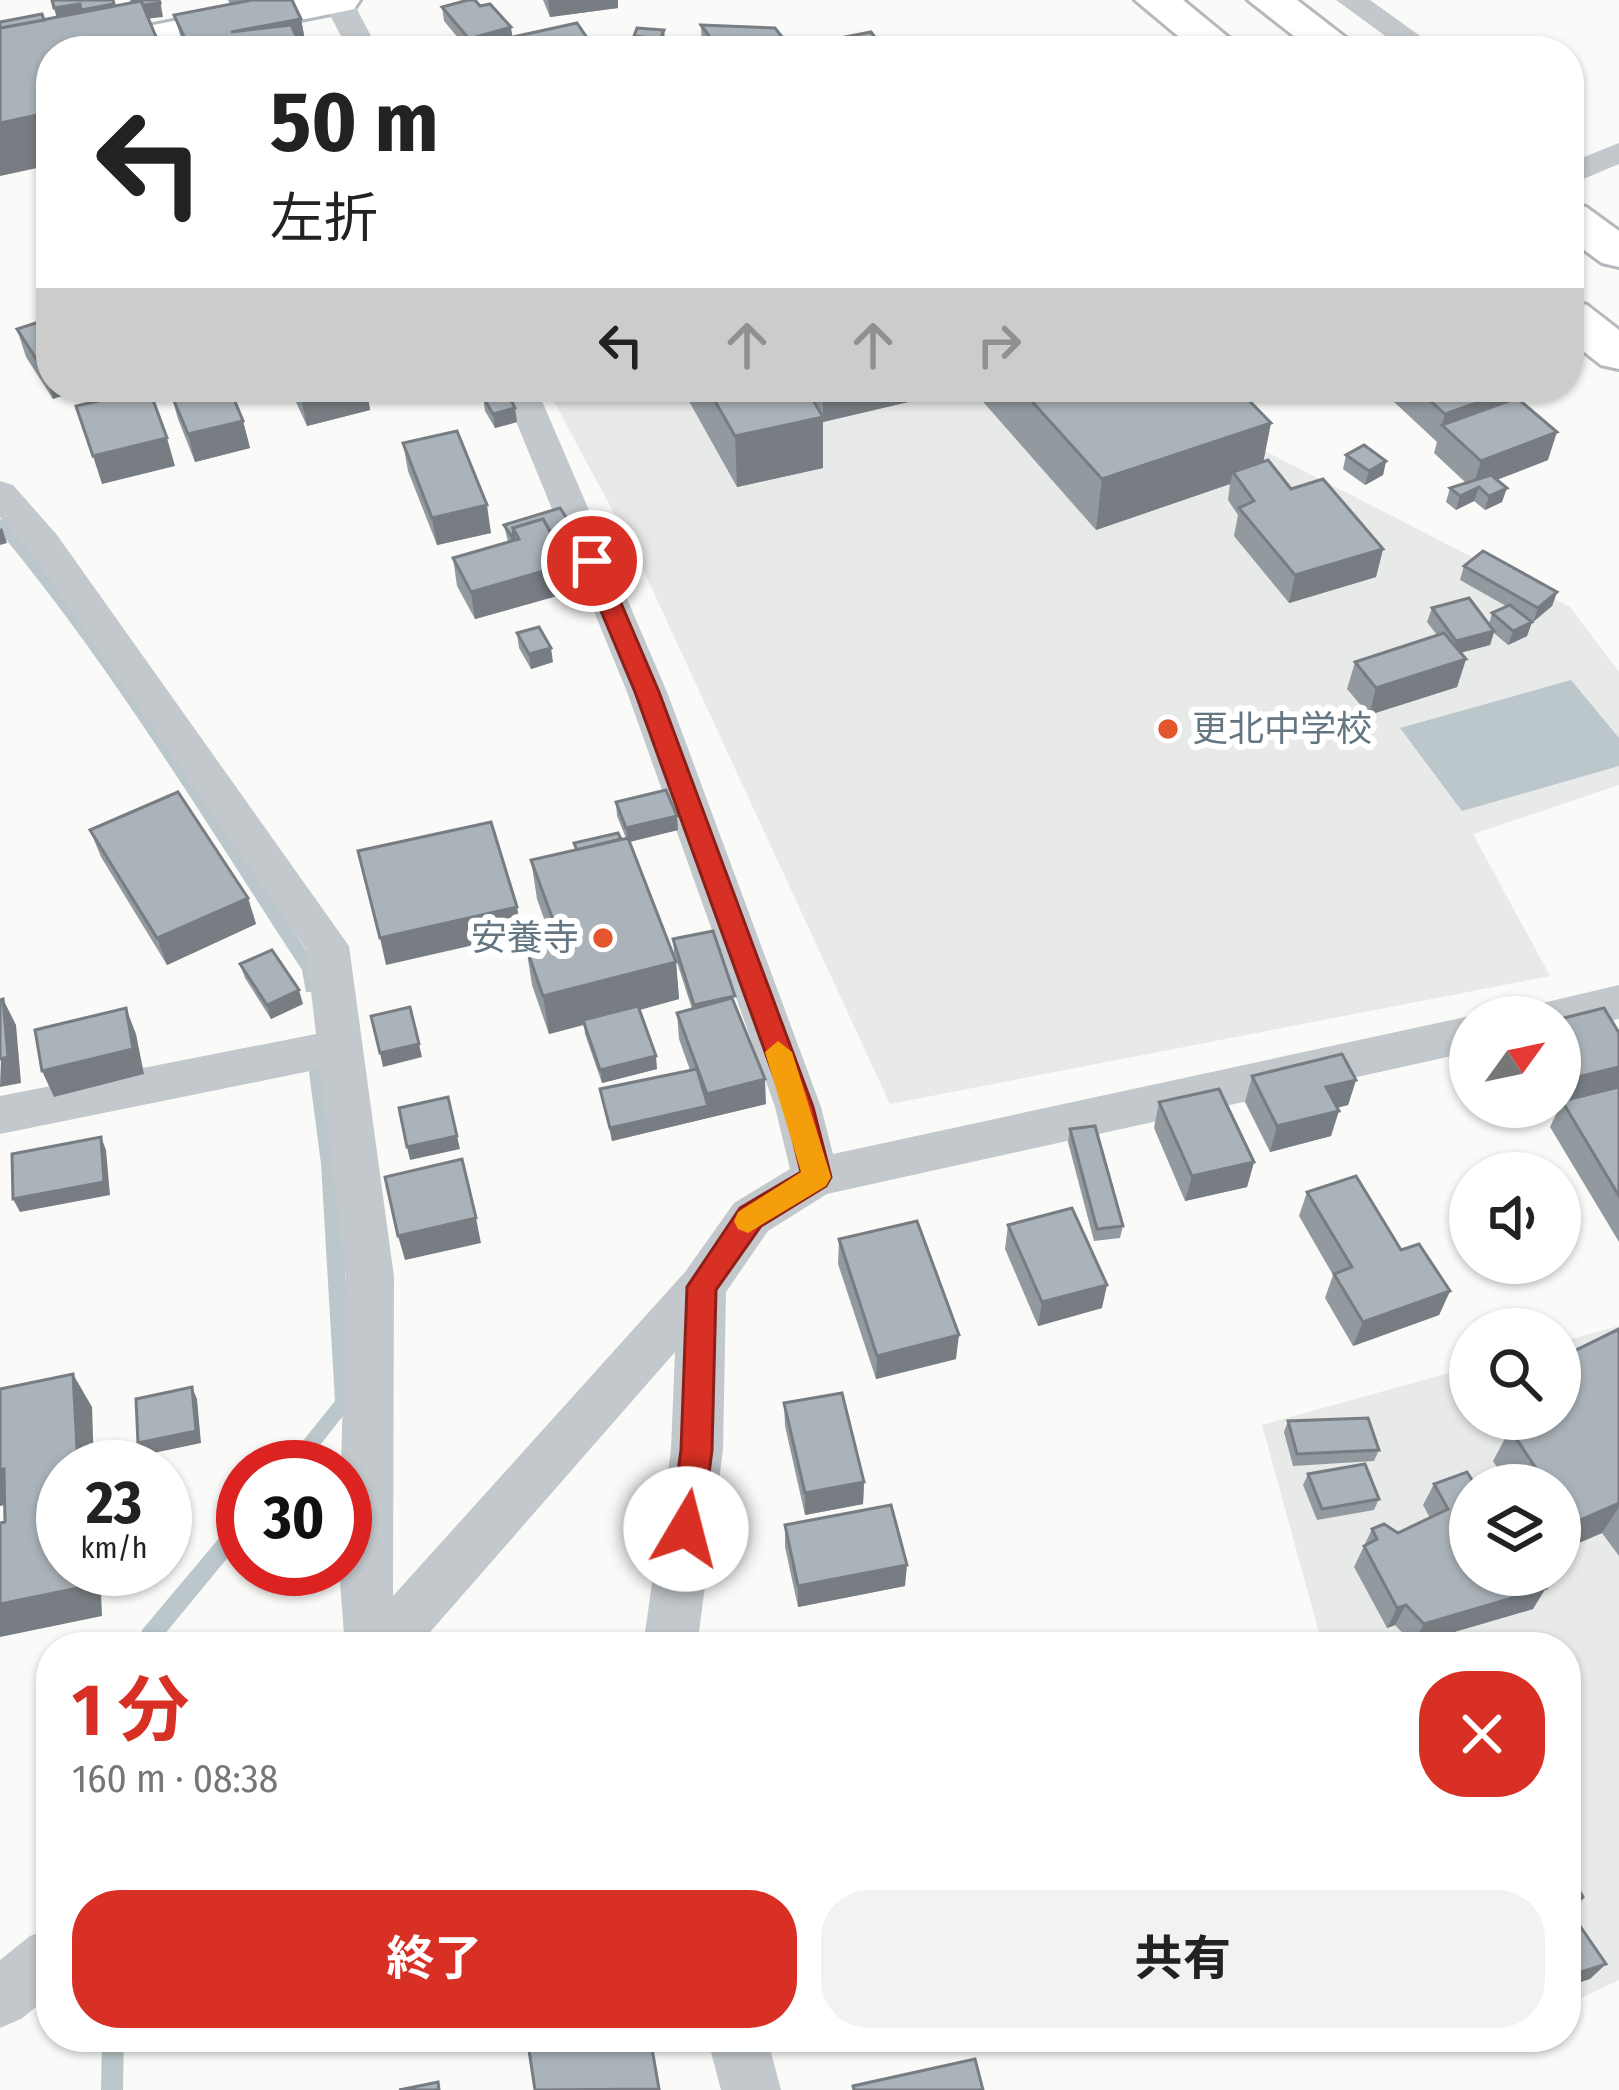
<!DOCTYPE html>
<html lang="ja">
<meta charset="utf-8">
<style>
:root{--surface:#fff;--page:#f2f2f2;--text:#222;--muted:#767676;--accent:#d93025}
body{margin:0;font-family:"Fira Sans Condensed","Noto Sans JP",sans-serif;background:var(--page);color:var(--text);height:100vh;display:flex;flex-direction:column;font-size:45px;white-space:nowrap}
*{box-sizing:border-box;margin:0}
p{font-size:39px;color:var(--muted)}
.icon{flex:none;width:66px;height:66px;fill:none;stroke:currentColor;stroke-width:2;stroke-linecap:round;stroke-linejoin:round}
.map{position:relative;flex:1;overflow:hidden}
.panel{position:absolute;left:36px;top:1632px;width:1545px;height:420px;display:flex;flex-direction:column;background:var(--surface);border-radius:48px;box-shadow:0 3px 9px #0004}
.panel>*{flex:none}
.guide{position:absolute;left:36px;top:36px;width:1548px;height:366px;border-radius:48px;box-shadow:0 3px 9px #0004;background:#fff;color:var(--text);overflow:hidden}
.needle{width:78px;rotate:57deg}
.controls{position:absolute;left:1449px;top:996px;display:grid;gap:24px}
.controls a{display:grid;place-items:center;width:132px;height:132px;border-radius:50%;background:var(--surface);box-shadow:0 3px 9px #0004;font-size:60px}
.speed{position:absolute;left:36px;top:1440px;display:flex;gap:24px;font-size:60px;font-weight:700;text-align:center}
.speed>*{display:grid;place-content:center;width:156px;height:156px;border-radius:50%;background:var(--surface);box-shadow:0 3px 9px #0004;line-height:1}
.speed small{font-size:30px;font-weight:400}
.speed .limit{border:18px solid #d22;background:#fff;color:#111}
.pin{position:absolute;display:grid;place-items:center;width:102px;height:102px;color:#fff;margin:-51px;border:6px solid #fff;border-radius:50%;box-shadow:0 3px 12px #0007}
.me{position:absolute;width:132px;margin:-66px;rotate:8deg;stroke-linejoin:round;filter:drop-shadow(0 0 9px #0008)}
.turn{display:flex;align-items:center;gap:42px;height:252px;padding:0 36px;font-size:54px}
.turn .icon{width:156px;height:156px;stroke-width:2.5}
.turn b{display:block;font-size:84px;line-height:102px}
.lanes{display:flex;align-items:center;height:114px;padding:0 36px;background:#0003;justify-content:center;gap:60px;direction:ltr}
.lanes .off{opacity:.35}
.round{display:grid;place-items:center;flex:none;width:126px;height:126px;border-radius:48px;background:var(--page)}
.overview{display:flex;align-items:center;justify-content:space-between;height:204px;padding:0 36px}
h1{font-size:72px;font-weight:700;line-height:90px;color:var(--accent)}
.action{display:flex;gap:24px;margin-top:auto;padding:24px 36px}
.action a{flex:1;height:138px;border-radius:48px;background:var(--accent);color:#fff;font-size:48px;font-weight:700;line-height:138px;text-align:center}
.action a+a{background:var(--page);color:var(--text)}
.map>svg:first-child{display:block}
.built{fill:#e8e9e9;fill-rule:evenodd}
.water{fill:#bbc7cb}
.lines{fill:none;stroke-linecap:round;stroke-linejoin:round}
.stream{fill:#bbc7cb;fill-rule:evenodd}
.secondary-casing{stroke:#b3babf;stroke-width:6}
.highway-casing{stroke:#b4b9bd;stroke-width:6}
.street{fill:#c3c8cc;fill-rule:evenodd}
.secondary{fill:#fff;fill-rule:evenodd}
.highway{fill:#fff;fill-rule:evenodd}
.wall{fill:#929a9f}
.shaded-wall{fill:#777d82}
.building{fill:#aab3b9;stroke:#777d82;stroke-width:3}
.route{fill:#d93025;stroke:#8d1f18;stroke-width:3}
.slow{fill:#f59e0b}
.poi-dot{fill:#e4572e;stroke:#fff;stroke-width:4.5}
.labels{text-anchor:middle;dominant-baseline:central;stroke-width:12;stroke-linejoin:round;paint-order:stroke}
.poi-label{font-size:36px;fill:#657683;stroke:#fff;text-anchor:start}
</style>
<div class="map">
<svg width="1619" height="2090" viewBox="0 0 1619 2090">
<rect width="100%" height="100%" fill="#fafaf8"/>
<g class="built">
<path d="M546,387H1198L1267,452L1570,607L1619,672V785L1473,834L1550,976L890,1104L634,550Z"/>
<path d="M1619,1326V1980L1566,2005V1647H1323L1262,1425L1470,1367V1419H1560V1342ZM1470,1485H1560V1575H1470Z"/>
</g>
<path class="water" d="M1571,680L1619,738V766L1462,811L1400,728Z"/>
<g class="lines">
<g class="stream">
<path d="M0,519L5,520C121,659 216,813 316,965L320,988L318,992H306L302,970C205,821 113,669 0,532Z"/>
<path d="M317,1065L323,1067L325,1072L339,1164L353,1403L303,1467H282L335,1401L321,1164L309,1072L311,1067Z"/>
<path d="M243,1515V1539L159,1641L158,1647H138L142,1630L236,1518Z"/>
<path d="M102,2037H124L123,2090H101Z"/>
</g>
<defs>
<path id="secondary" d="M279,0H360L354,9L340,12L149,51H67L73,42L88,38Z"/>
<g id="highway">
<path d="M1135,0H1183L1245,51H1196Z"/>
<path d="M1248,0H1297L1363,51H1313Z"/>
<path d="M1569,203L1586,207L1619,231V267L1602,263L1569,239Z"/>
<path d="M1569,301L1587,305L1619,330V369L1601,365L1569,340Z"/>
</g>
</defs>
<use href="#secondary" class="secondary-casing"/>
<use href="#highway" class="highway-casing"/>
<g class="street">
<path d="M322,0H352L379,51H349Z"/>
<path d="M1336,0H1370L1441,51H1406Z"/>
<path d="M1619,143V164L1569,185V163Z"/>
<path d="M502,387H536L667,692L821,1107L833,1154L1470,1016L1473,1017L1470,1052L827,1194L768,1231L726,1292L723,1450L697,1647H643L671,1450L675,1352L417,1647H345L339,1569H345V1467H341L346,1277L320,1069L0,1134V1096L316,1034L306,949L31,553L0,517V481L13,485L57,535L349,946L394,1277L393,1596L685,1272L734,1203L790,1169L775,1107L627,692Z"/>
<path d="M1619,985V1019L1560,1032V1017H1528L1534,1005Z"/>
<path d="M51,1928V1995L21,2019L0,2028V1960L30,1936Z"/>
<path d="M707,2037H767L781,2090H721Z"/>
</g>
<use href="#secondary" class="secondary"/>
<use href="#highway" class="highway"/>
</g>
<g class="wall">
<path d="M228,0H294L293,2L301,19L306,46L313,51H185L174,15L230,4Z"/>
<path d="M543,0H618V8L550,17Z"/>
<path d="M442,7L512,37L596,51H510L509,42L477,51H469L444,21Z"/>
<path d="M701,25L793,51H702Z"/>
<path d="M664,30L665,44L661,51L634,50V36Z"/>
<path d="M51,318L53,399L26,357L17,329Z"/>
<path d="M289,387H384L367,391L370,410L307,426Z"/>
<path d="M681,387H955V391L823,422V468L737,487Z"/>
<path d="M970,387H1236L1263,462L1291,489L1383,549L1376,577L1289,603L1234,536L1238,515L1228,500L1230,484L1096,530Z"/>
<path d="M1378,387H1502L1505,402L1548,460L1497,480L1502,502L1485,510L1474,501L1456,510L1446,502L1450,488L1466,483L1434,453L1437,442Z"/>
<path d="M170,391L243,421L250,448L195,462L178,419Z"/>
<path d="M483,397L517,422L495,428L485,411Z"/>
<path d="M403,443L491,533L437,545L408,471Z"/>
<path d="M1346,455L1386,461L1383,475L1365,485L1343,469Z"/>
<path d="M504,525L575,531L577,546L561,551L568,564L571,592L475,619L457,586L453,558L508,542Z"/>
<path d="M1464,566L1557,592L1552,606L1533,622L1527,618L1532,622L1527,636L1508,645L1494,633L1490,645L1460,653L1466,659L1457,687L1369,715L1347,689L1355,662L1437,635L1427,622L1432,608L1489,624L1492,613L1506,606L1460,580Z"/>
<path d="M517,633L553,662L531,669L519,648Z"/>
<path d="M616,802L678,830L630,842L676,962L679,999L640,1010L657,1069L602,1083L585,1034L584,1025L549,1034L532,985L526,947L552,941L537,899L531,860L575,850L574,843L626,838L617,816Z"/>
<path d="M90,830L248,898L256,924L167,965L101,857Z"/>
<path d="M673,939L736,1007L766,1104L612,1141L600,1089L690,1070L679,1039L677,1013L692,1009L674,953Z"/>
<path d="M240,964L303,1004L271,1019L245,978Z"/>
<path d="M1560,1019L1619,1033V1242L1550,1127L1561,1104Z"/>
<path d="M1252,1076L1356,1080L1348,1105L1337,1108L1331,1136L1270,1152L1245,1102Z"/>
<path d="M1159,1102L1254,1162L1247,1187L1185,1201L1154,1128Z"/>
<path d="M1070,1129L1123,1226L1120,1238L1094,1241L1068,1142Z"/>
<path d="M1307,1192L1450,1291L1439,1315L1353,1346L1325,1298L1333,1275L1299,1216Z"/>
<path d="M1008,1225L1102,1308L1038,1326L1005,1249Z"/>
<path d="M839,1239L956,1359L876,1379L838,1264Z"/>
<path d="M1619,1329V1556L1602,1533L1560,1551V1485H1508L1493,1461L1510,1429L1522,1423L1519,1419H1560Z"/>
<path d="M784,1403L864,1482L863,1504L805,1515L785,1426Z"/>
<path d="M1288,1421L1379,1450L1374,1461L1293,1466L1284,1432Z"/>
<path d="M1308,1474L1379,1499L1374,1510L1317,1520L1303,1485Z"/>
<path d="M1434,1484L1533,1609L1413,1644L1395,1625L1387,1628L1354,1567L1372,1529L1398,1533L1430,1518L1423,1505Z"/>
<path d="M785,1525L905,1586L798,1607L785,1547Z"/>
</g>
<g class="shaded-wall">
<path d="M160,0L163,17L136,20L133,7Z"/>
<path d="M548,0H618V8L550,17Z"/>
<path d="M80,4H114L121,31L62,36L54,8Z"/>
<path d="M301,19L306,46L301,51H235L231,32Z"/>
<path d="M511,27L513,41L508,38L509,42L477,51H470L469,39Z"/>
<path d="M664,30L665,44L661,51L660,39Z"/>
<path d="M199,39L202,51H188L186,41Z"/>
<path d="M51,112V165L0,176V123Z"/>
<path d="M51,369V387H90L53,399L44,371Z"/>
<path d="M344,387H384L367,391L370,410L307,426L301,398Z"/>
<path d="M823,387H955V391L823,422V468L737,487L735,436L823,417Z"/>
<path d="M1508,392L1499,420L1442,425L1445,414Z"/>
<path d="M515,408L517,422L495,428L493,414Z"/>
<path d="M243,421L250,448L195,462L188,434Z"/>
<path d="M1271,423L1261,474L1233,472L1230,484L1096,530L1102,479Z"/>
<path d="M1557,432L1548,460L1472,489L1481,461Z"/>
<path d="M167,438L175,466L102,484L93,456Z"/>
<path d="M1386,461L1383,475L1365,485L1369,471Z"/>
<path d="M1479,487L1474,501L1456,510L1460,496Z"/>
<path d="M1507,488L1502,502L1485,510L1489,496Z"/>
<path d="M487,505L491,533L437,545L432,518Z"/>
<path d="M2,528L7,543L0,545V529Z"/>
<path d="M575,531L577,546L551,554L549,539Z"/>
<path d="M1383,549L1376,577L1289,603L1295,575Z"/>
<path d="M568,564L571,592L475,619L471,592Z"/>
<path d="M1557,592L1552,606L1533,622L1538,608Z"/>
<path d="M1532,622L1527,636L1508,645L1513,631Z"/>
<path d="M1494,631L1490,645L1452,655L1456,641Z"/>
<path d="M551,648L553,662L531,669L529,654Z"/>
<path d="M1466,659L1457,687L1369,715L1376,688Z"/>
<path d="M677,816L678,830L628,842L626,828Z"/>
<path d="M248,898L256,924L167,965L157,938Z"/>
<path d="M517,907L522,934L386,965L380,938Z"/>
<path d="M676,962L679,999L549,1034L543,996Z"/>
<path d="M299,990L303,1004L271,1019L267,1005Z"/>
<path d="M3,999L16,1025L21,1083L0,1087Z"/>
<path d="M126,1008L136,1034L144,1074L54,1097L42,1071Z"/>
<path d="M419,1044L422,1057L383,1067L380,1053Z"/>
<path d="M656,1056L657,1069L602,1083L600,1070Z"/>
<path d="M1619,1067V1090L1562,1101L1560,1104L1561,1081Z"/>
<path d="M765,1079L766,1104L612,1141L610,1128L708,1106L707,1094Z"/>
<path d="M1356,1080L1348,1105L1318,1112L1326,1087Z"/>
<path d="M1339,1111L1331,1136L1270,1152L1277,1126Z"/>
<path d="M457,1136L460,1149L410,1160L407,1147Z"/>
<path d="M101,1137L106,1150L110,1195L20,1212L13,1199Z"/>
<path d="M1254,1162L1247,1187L1185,1201L1192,1176Z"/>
<path d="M476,1218L481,1243L405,1260L398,1236Z"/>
<path d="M1107,1285L1102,1308L1038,1326L1042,1302Z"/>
<path d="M1450,1291L1439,1315L1353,1346L1363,1322Z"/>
<path d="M959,1335L956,1359L876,1379L877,1356Z"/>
<path d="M73,1374L92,1407L94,1467H78Z"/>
<path d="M192,1387L197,1399L201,1443L144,1455L138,1443Z"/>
<path d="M4,1469L24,1501L0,1506V1470Z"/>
<path d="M864,1482L863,1504L805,1515V1493Z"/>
<path d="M1619,1503V1507L1602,1533L1560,1551V1541L1571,1524Z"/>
<path d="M907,1565L905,1586L798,1607V1586Z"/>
<path d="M82,1569H100L102,1616L0,1637V1604Z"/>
<path d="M1546,1588L1533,1609L1413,1644L1424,1624Z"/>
<path d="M1406,1605L1395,1625L1387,1628L1397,1608Z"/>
<path d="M1606,1964L1590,1979L1566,1987V1977Z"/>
</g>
<g class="building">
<path d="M52,0H113L114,4L81,10L80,4L54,8Z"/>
<path d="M132,0H159L160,3L143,5L141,1L132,3Z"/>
<path d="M252,0H292L301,19L231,32L291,25L300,44L262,51H204L199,39L186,41L174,15Z"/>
<path d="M468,0H475L480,6L490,4L511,27L469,39L442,7Z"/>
<path d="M141,1L162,51H51V112L0,123V28Z"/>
<path d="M42,14L44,20L0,28V22Z"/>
<path d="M577,23L596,51H516L508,38Z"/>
<path d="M701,25L775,28L793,51H720Z"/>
<path d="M637,28L664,30L660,39L634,36Z"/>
<path d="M871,32L885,51H808L804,45Z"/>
<path d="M427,38L433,51H416L411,41Z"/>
<path d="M309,45L313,51H284Z"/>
<path d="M51,318V369L44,371L17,329Z"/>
<path d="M186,387H229L243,421L188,434L170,391Z"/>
<path d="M296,387H344L301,398Z"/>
<path d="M707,387H805L823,417L735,436Z"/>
<path d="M1019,387H1236L1271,423L1102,479Z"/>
<path d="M1415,387H1502L1508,392L1445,414Z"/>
<path d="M149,389L167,438L93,456L76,406Z"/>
<path d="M506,390L515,408L493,414L483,397Z"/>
<path d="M123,391L124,395L93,402L92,398Z"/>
<path d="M1517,398L1557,432L1481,461L1442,425Z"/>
<path d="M457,431L487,505L432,518L403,443Z"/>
<path d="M1364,445L1386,461L1369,471L1346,455Z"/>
<path d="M1268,460L1291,489L1323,479L1383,549L1295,575L1239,508L1254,501L1233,472Z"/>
<path d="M1491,475L1507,488L1489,496L1479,487L1460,496L1450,488Z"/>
<path d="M560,508L575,531L554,538L543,519L513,528L514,540L504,525Z"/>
<path d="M543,519L568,564L471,592L453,558L519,539L513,528Z"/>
<path d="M1483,551L1557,592L1538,608L1464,566Z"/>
<path d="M1469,598L1494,631L1456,641L1432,608Z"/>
<path d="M1510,605L1532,622L1513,631L1492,613Z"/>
<path d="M539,627L551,648L529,654L517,633Z"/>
<path d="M1444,633L1466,659L1376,688L1355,662Z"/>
<path d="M666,790L677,816L626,828L616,802Z"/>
<path d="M178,792L248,898L157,938L90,830Z"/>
<path d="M491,822L517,907L380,938L358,851Z"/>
<path d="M618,833L621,839L577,850L574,843Z"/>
<path d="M628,838L676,962L543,996L526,947L560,939L531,860Z"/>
<path d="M713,931L735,996L694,1005L673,939Z"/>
<path d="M272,950L299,990L267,1005L240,964Z"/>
<path d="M732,998L765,1079L707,1094L677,1013Z"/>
<path d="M3,999L8,1057L0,1059V1000Z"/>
<path d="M638,1006L656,1056L600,1070L583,1020Z"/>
<path d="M410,1007L419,1044L380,1053L371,1016Z"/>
<path d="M126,1008L133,1049L42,1071L35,1030Z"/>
<path d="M1604,1008L1619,1033V1067L1561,1081L1560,1019Z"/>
<path d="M1342,1054L1356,1080L1326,1087L1339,1111L1277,1126L1252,1076Z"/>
<path d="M697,1069L708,1106L610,1128L600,1089Z"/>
<path d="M1619,1087V1196L1562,1101Z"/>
<path d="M1219,1089L1254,1162L1192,1176L1159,1102Z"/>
<path d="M448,1097L457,1136L407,1147L399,1108Z"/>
<path d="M1095,1126L1123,1226L1097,1229L1070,1129Z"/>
<path d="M101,1137L104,1182L13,1199L12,1154Z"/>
<path d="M462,1159L476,1218L398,1236L385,1177Z"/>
<path d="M1356,1176L1401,1250L1419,1244L1450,1291L1363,1322L1334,1274L1352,1267L1307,1192Z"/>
<path d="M1072,1208L1107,1285L1042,1302L1008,1225Z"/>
<path d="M917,1221L959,1335L877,1356L839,1239Z"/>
<path d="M1619,1329V1503L1571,1524L1560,1506V1485H1547L1510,1429L1530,1419H1560V1358Z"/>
<path d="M73,1374L78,1467H63V1569H82L83,1587L0,1604V1523L5,1522L4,1469L0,1470V1389Z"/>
<path d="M192,1387L196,1431L138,1443L136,1399Z"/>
<path d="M842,1393L864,1482L805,1493L784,1403Z"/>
<path d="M1368,1418L1379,1450L1297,1454L1288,1421Z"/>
<path d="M1365,1464L1379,1499L1322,1509L1308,1474Z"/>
<path d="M1467,1472L1475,1485H1470V1575H1538L1546,1588L1424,1624L1406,1605L1397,1608L1364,1546L1377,1539L1372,1529L1384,1524L1398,1533L1448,1509L1434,1484Z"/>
<path d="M891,1505L907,1565L798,1586L785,1525Z"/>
<path d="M1566,1868L1583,1897L1569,1910L1606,1964L1566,1977Z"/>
<path d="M527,2037H650L659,2089L535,2090Z"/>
<path d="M975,2059L983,2090H854L853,2086Z"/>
<path d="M438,2082L439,2090H399Z"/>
</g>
<path class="route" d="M592,554L603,561L659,692L813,1107L831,1177L826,1186L761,1226L716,1290L712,1450L702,1529L697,1539L686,1544L675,1539L670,1529L681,1450L687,1287L740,1208L801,1172L785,1107L635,692L580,561Z"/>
<path class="slow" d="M778,1041L792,1052L831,1177L826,1186L748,1233L738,1229L734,1221L738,1212L801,1172L765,1052Z"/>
<g class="poi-dot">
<circle cx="1168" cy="729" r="12"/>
<circle cx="603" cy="938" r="12"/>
</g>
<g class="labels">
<g class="poi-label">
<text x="1192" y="729">更北中学校</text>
<text x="579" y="938" text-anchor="end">安養寺</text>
</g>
</g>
</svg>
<div class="controls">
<a><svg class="needle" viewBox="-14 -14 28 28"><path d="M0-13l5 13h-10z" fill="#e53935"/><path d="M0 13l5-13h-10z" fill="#767676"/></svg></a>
<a><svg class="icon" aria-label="sound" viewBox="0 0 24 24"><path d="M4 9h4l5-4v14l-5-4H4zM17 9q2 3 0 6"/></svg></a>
<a><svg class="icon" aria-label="search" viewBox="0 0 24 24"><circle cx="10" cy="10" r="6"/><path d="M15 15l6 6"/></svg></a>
<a><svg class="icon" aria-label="layers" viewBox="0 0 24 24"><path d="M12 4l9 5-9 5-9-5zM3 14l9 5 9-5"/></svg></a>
</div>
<div class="speed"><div>23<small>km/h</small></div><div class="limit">30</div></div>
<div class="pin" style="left:592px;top:561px;background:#d93025"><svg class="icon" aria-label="arrive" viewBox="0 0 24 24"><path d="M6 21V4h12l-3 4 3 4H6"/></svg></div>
<svg class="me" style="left:686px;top:1529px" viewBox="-20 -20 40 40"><circle r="19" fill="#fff"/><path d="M0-13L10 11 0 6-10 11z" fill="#d93025"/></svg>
<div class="guide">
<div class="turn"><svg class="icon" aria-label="left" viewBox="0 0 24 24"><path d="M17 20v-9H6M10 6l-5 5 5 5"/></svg><div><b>50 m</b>左折</div></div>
<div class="lanes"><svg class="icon" aria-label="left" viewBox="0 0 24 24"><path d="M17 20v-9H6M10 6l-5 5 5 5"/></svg><svg class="icon off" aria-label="ahead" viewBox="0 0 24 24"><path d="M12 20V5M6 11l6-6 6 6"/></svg><svg class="icon off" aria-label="ahead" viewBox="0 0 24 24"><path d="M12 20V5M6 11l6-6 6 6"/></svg><svg class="icon off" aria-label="right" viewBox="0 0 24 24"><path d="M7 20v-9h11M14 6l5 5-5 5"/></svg></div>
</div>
<section class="panel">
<div class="overview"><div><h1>1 分</h1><p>160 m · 08:38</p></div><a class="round" style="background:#d93025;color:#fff"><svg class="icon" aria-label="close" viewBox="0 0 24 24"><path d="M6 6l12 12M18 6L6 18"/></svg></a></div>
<div class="action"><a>終了</a><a>共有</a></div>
</section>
</div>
